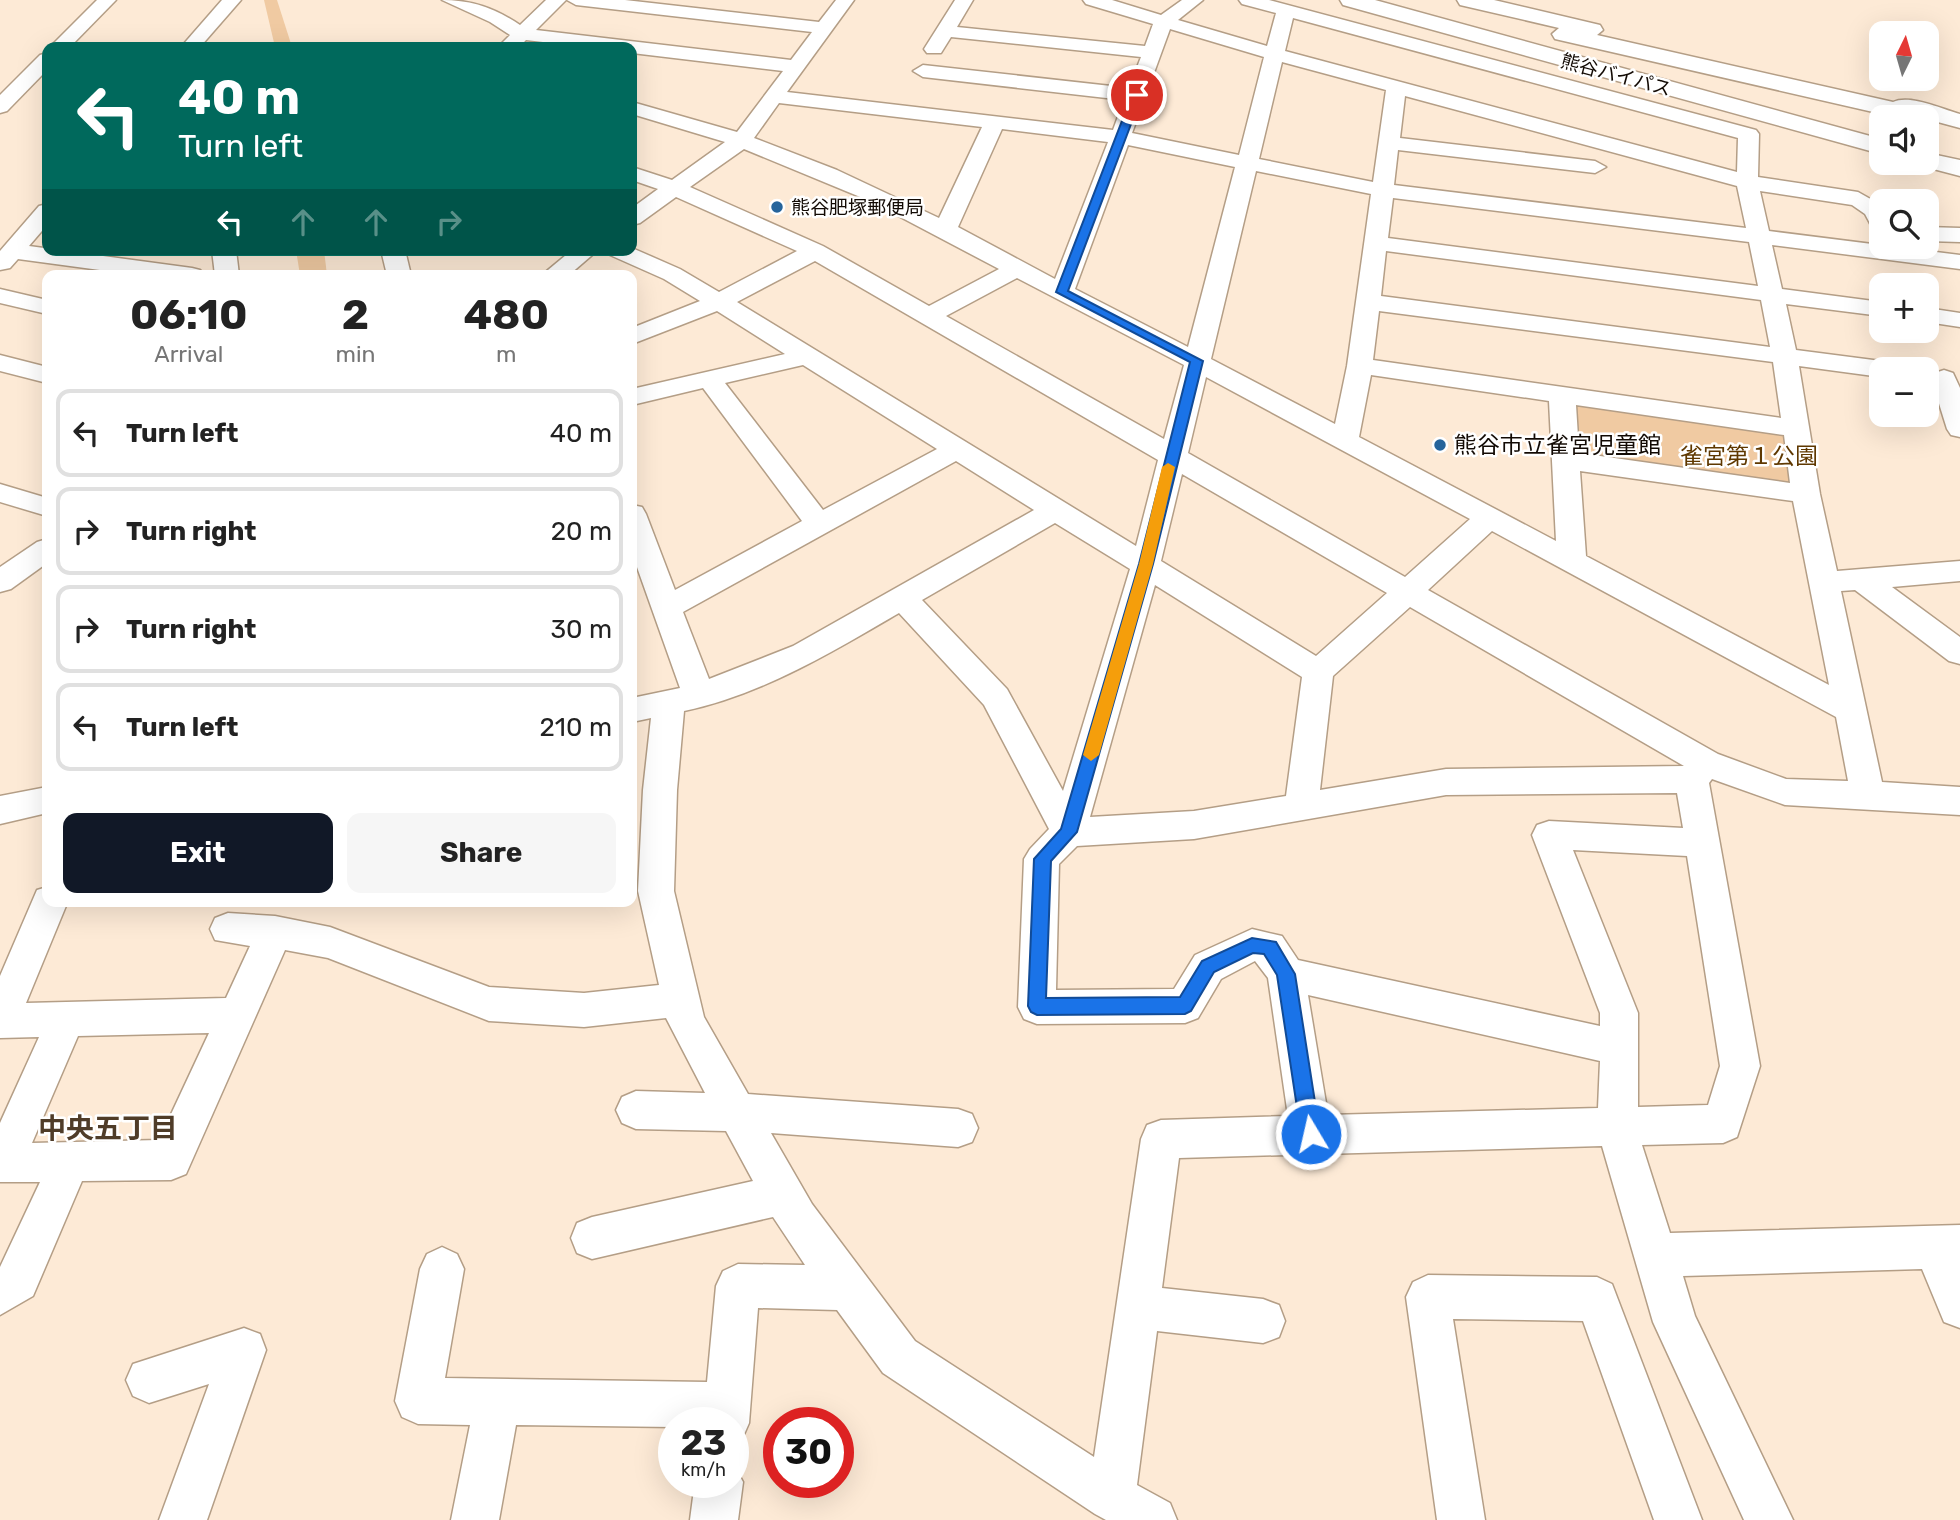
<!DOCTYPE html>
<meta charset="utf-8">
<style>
:root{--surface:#fff;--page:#f6f6f6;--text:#222;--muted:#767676;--line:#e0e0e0;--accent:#111827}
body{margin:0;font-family:Rubik,"Noto Sans JP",sans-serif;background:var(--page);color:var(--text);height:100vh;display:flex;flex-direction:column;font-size:26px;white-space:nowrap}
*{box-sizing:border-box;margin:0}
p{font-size:23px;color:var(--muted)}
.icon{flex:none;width:38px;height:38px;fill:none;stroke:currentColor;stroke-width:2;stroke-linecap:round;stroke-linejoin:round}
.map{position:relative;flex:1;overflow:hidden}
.side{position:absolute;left:42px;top:270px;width:595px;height:637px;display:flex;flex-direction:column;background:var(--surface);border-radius:14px;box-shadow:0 7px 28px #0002}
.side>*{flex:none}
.hud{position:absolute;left:42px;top:42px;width:595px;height:214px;border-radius:14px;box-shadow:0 7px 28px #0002;background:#00695c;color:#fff;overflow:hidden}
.needle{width:46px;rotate:5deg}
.tools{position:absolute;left:1869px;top:21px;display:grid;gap:14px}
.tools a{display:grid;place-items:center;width:70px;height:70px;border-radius:14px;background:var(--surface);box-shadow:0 7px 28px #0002;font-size:35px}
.speed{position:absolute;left:658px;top:1407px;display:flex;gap:14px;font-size:35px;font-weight:700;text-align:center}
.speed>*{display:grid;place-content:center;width:91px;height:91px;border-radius:50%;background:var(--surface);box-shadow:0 7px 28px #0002;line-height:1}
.speed small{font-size:18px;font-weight:400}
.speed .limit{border:10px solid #d22;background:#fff;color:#111}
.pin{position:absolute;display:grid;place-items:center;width:60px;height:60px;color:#fff;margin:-30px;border:4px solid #fff;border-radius:50%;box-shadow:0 2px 7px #0007}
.me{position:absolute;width:77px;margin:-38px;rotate:351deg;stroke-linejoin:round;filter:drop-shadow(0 0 5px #0008)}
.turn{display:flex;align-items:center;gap:24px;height:147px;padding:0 21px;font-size:32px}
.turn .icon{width:91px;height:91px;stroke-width:2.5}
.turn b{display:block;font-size:49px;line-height:60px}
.lanes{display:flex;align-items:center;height:66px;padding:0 21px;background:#0003;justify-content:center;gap:35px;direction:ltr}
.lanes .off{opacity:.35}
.eta{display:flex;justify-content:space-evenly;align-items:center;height:119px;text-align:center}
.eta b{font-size:42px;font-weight:700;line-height:49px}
.action{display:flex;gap:14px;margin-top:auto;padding:14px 21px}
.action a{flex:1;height:80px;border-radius:14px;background:var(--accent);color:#fff;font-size:28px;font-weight:700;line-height:80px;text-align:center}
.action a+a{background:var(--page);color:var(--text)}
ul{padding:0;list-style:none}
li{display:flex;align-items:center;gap:21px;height:88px;margin:0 14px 10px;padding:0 7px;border:4px solid var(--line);border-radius:14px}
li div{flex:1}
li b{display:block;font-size:26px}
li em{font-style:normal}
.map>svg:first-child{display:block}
.green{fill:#f0caa2}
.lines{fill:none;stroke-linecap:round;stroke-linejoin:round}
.minor-casing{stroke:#b49e86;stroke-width:3}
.highway-casing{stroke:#b49e86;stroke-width:3}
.minor{fill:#fff;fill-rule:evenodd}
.highway{fill:#fff;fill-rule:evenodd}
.route{fill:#1a73e8;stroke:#114b97;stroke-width:2}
.slow{fill:#f59e0b}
.poi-dot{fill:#26649b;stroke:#fff;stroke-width:2.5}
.labels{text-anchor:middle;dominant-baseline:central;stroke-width:5;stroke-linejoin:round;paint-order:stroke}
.far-street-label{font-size:19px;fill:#120a04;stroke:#fff}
.far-poi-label{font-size:19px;fill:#120a04;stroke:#fff;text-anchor:start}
.poi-label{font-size:23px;fill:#120a04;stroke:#fff;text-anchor:start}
.park-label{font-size:23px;fill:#5f3800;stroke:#fff}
.near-neighbourhood-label{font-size:28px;font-weight:bold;fill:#4f3c28;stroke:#fff}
</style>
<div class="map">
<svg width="1960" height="1520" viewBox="0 0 1960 1520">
<rect width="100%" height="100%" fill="#fdead6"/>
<g class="green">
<path d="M264,0H277L292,47H275Z"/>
<path d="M296,250H324L327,275H300Z"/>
<path d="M1573,402L1782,432L1796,492L1576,457Z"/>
</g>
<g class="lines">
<defs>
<g id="minor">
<path d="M97,0H116L70,47H50Z"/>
<path d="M222,0H241L200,47H181Z"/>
<path d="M442,0C472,0 495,8 520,25L546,0H566L536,30L791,60L812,32L576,5L567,0H625L819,22L836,0H854L787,92L1113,130L1124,100L923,77L913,71L923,65L1129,88L1141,57L951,37L941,53H927L924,49L955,0H973L957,27L1145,46L1153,24L1086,4L1083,0H1112L1161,15L1182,0H1203L1178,20L1267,46L1276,13L1242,4L1239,0H1269L1756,130L1759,134L1758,177L1858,192L1881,205V231L1873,229L1865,214L1852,205L1760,191L1769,231L1960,255V269L1772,245L1782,289L1881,302V316L1786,304L1796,350L1881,361L1890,364L1894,369H1881V377L1799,366L1820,494L1837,571L1960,561V581L1892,587L1960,637V664L1949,661L1855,590L1841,591L1882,782L1960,787V815L1785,805L1712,779L1709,783L1760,1066L1737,1137L1723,1143L1642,1145L1670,1233L1960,1225V1328L1944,1322L1922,1269L1683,1276L1695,1316L1793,1520H1744L1653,1322L1602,1146L1179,1158L1162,1288L1263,1299L1279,1305L1285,1321L1279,1337L1263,1343L1157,1331L1137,1485L1170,1503L1177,1520H1106L1095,1514L883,1373L837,1310L758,1308L749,1423L742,1439L733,1443V1423H674V1427L516,1425L499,1520H451L470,1425L418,1424L402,1417L395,1401L420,1269L427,1254L442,1247L457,1254L464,1269L445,1378L707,1382L716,1286L723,1271L738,1264L805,1265L773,1217L592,1259L577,1253L571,1238L577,1223L592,1217L753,1181L726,1131L636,1129L622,1123L616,1110L622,1097L636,1091L705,1093L666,1018L584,1027L489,1021L328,958L285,950L186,1174L171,1180L82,1181L33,1296L0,1315V1267L40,1182H0V1123L39,1037L0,1038V976L37,890L47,887V901H68L26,1003L226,998L250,946L215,940L210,929L215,918L228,913L275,916L330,927L489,987L584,993L659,985L638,891L643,790L651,718L632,722V698L680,688L632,553V505L642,507L646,514L675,590L802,521L703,388L632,405V389L785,354L717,311L632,344V328L700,301L664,279L610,255L607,250H632V248L680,269L719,292L797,251L676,197L640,223L632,225V208L658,189L632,180V167L672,180L725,142L632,114V102L737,132L783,71L632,53V47H585L526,40L519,47H504L501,44L510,35L490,22ZM1293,18L1738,138L1737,172L1285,51ZM1170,29L1264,57L1239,155L1132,133ZM1282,62L1386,90L1373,182L1259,159ZM1405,96L1737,186L1746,228L1394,185L1398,150L1595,173L1606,167L1595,161L1400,138ZM779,103L982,127L939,218L837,170L754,138ZM1002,129L1108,142L1055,279L958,227ZM1128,145L1235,167L1188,347L1075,289ZM744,149L870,201L999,269L929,306L823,246L690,187ZM1256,171L1371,194L1347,366L1335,424L1211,359ZM1393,198L1749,242L1758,286L1388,238ZM1386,251L1761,300L1770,347L1381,296ZM815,261L1158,460L1136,546L737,302ZM1017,278L1184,365L1164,439L946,316ZM1379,311L1773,362L1781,418L1373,360ZM803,365L937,449L823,510L725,383ZM1371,375L1549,401L1556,541L1359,437ZM1206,377L1470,519L1405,577L1188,453ZM1576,405L1784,435L1790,483L1579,453ZM956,461L1034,510L793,646L709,679L683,612ZM1580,471L1793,501L1829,685L1586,556ZM1182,474L1387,593L1316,656L1161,561ZM1055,523L1130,569L1063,791L1007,689L922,600ZM1492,531L1836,717L1848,781L1786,779L1718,754L1428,590ZM1155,585L1302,677L1286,796L1194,811L1090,817ZM1410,607L1684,766L1446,769L1320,790L1333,676ZM899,613L984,705L1049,829L1030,849L1024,859L1018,1007L1024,1019L1037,1024L1185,1023L1198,1018L1221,979L1255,961L1268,978L1288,1116L1161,1120L1147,1125L1141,1139L1094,1457L915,1341L812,1204L771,1133L958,1147L972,1142L978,1128L972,1114L958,1109L748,1094L704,1017L674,891L677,790L684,711C761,695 832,652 899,613ZM1677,793L1683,828L1549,821L1537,825L1532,835L1600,1013V1026L1298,960L1282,936L1252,929L1195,955L1174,989L1056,990L1059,864L1077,846L1194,839L1446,795ZM1573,850L1687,856L1720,1066L1708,1105L1638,1107V1013ZM1308,995L1600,1061L1598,1108L1328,1115ZM209,1033L159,1140L32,1143L78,1036Z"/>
<path d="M47,53V70L7,111L0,113V95L40,55Z"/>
<path d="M47,204V225L29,246L192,268L200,270L204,275H137L18,259L10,268L0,270V251L39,206Z"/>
<path d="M1927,227L1960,228V242L1927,241Z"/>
<path d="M212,250H236L239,275H215Z"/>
<path d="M381,250H405L411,275H387Z"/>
<path d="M572,250H598L569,275H542Z"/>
<path d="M0,289L47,300V314L0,303Z"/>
<path d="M1927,308L1960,313V327L1927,322Z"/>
<path d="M0,355L47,367V383L0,371Z"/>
<path d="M1944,370L1953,373L1960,388V437L1951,435L1947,429L1931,378L1935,373Z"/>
<path d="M0,484L47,498V516L0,502Z"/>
<path d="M47,539V563L11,589L0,592V567L37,542Z"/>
<path d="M47,787V813L0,824V796Z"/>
<path d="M1428,1275L1597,1277L1612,1284L1702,1520H1654L1583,1321L1453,1319L1485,1520H1437L1406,1297L1413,1282Z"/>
<path d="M244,1328L260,1334L266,1350L207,1520H159L209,1384L149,1403L133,1396L126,1380L133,1364Z"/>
<path d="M733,1464L743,1482L738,1520H690L695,1482H733Z"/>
</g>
<g id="highway">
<path d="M1340,0H1375L1881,139V154L1343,5Z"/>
<path d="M1457,0H1494L1600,25L1603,30L1597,35L1893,102C1910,94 1942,109 1960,114V128L1934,121L1927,124V117H1895L1555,39L1552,34L1559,28L1460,5Z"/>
<path d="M1927,153L1960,160V176L1918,165L1916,163H1927Z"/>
</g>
</defs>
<use href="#minor" class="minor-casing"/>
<use href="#highway" class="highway-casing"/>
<use href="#minor" class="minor"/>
<use href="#highway" class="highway"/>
</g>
<path class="route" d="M1137,92L1142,95L1068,291L1203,361L1153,564L1077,832L1051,861L1046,998L1180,997L1202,961L1252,938L1276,942L1295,974L1320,1134L1317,1140L1311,1143L1304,1140L1301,1134L1277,975L1264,954L1253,953L1214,972L1191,1011L1185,1014L1037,1015L1031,1012L1028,1006L1034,859L1061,829L1139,564L1190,362L1056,292L1132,95Z"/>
<path class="slow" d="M1168,463L1175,467L1153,564L1099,755L1091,761L1083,755L1139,564L1162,467Z"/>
<g class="poi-dot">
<circle cx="777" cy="207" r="7"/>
<circle cx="1440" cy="445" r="7"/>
</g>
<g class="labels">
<g class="far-street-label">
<text transform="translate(1616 75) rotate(15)">熊谷バイパス</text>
</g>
<g class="far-poi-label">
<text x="791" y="207">熊谷肥塚郵便局</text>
</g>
<g class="poi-label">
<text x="1454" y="445">熊谷市立雀宮児童館</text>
</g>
<g class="park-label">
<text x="1749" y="456">雀宮第１公園</text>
</g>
<g class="near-neighbourhood-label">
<text x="108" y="1128">中央五丁目</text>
</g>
</g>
</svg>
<div class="tools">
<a><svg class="needle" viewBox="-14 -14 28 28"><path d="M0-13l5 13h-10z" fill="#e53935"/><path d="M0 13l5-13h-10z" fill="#767676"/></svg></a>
<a><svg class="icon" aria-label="sound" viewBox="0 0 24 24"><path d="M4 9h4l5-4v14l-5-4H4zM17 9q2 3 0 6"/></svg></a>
<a><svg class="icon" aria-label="search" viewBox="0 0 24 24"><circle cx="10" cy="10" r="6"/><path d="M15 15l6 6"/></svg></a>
<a>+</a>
<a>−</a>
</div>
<div class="speed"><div>23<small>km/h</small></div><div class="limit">30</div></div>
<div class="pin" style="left:1137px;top:95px;background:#d93025"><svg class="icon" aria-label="arrive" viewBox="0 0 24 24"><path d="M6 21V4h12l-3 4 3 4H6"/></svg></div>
<svg class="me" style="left:1311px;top:1134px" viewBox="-20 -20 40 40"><circle r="17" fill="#1a73e8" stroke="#fff" stroke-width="3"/><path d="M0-11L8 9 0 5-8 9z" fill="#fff"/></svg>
<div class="hud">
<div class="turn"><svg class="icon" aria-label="left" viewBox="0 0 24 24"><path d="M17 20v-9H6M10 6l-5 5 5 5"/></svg><div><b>40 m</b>Turn left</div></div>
<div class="lanes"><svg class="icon" aria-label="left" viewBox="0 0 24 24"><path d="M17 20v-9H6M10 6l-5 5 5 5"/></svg><svg class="icon off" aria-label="ahead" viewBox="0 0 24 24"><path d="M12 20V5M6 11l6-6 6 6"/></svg><svg class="icon off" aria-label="ahead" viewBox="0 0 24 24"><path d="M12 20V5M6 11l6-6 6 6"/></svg><svg class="icon off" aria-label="right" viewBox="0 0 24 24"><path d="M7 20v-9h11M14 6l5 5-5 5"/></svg></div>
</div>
<section class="side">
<div class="eta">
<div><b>06:10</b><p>Arrival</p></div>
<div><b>2</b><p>min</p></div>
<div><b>480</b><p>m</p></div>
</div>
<ul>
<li><svg class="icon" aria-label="left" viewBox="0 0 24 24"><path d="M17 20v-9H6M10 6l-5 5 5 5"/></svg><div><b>Turn left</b></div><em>40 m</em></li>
<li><svg class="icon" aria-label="right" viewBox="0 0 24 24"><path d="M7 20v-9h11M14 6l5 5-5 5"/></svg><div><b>Turn right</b></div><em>20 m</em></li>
<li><svg class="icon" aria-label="right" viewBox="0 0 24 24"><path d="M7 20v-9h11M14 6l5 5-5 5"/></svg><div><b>Turn right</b></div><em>30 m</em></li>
<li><svg class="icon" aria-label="left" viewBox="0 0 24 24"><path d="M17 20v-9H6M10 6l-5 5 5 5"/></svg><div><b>Turn left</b></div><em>210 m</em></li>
</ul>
<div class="action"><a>Exit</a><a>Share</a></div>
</section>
</div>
